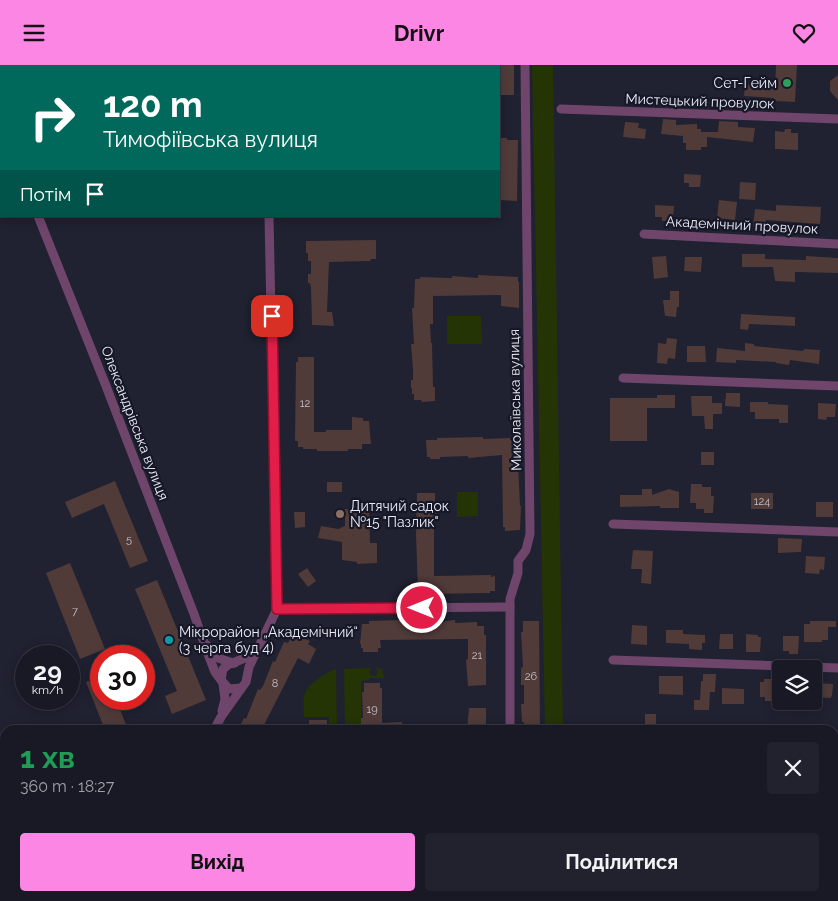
<!DOCTYPE html>
<html lang="uk">
<meta charset="utf-8">
<style>
:root{--surface:#181925;--page:#21222d;--text:#f1f3f6;--muted:#9fa0a7;--line:#363842;--accent:#fc86e4}
body{margin:0;font-family:Raleway,sans-serif;background:var(--page);color:var(--text);height:100vh;display:flex;flex-direction:column;font-size:19px;white-space:nowrap}
*{box-sizing:border-box;margin:0}
p{font-size:16px;color:var(--muted)}
.icon{flex:none;width:28px;height:28px;fill:none;stroke:currentColor;stroke-width:2;stroke-linecap:round;stroke-linejoin:round}
.map{position:relative;flex:1;overflow:hidden}
.side{position:absolute;left:0px;top:660px;width:839px;height:176px;display:flex;flex-direction:column;background:var(--surface);border-radius:15px 15px 0 0;box-shadow:0 2px 12px #0003,0 0 0 1px var(--line)}
.side>*{flex:none}
.banner{position:absolute;left:0px;top:0px;width:500px;height:152px;box-shadow:0 2px 12px #0003,0 0 0 1px var(--line);background:#00695c;color:#fff;overflow:hidden}
.tools{position:absolute;left:772px;top:595px;display:grid;gap:10px}
.tools a{display:grid;place-items:center;width:50px;height:50px;border-radius:5px;background:var(--surface);box-shadow:0 2px 12px #0003,0 0 0 1px var(--line);font-size:25px}
.speed{position:absolute;left:15px;top:580px;display:flex;gap:10px;font-size:25px;font-weight:700;text-align:center}
.speed>*{display:grid;place-content:center;width:65px;height:65px;border-radius:50%;background:var(--surface);box-shadow:0 2px 12px #0003,0 0 0 1px var(--line);line-height:1}
.speed small{font-size:12px;font-weight:400}
.speed .limit{border:8px solid #d22;background:#fff;color:#111}
.pin{position:absolute;display:grid;place-items:center;width:42px;height:42px;color:#fff;margin:-21px;border-radius:10px;box-shadow:0 2px 8px #0006}
.me{position:absolute;width:55px;margin:-28px;rotate:270deg;stroke-linejoin:round;filter:drop-shadow(0 0 4px #0008)}
.turn{display:flex;align-items:center;gap:18px;height:105px;padding:0 20px;font-size:22px}
.turn .icon{width:65px;height:65px;stroke-width:2.5}
.turn b{display:block;font-size:35px;line-height:42px}
.then{display:flex;align-items:center;height:48px;padding:0 20px;background:#0003;gap:10px;font-size:19px}
.round{display:grid;place-items:center;flex:none;width:52px;height:52px;border-radius:5px;background:var(--page)}
.summary{display:flex;align-items:center;justify-content:space-between;height:85px;padding:0 20px}
h1{font-size:30px;font-weight:700;line-height:38px;color:#1e9e55}
.cta{display:flex;gap:10px;margin-top:auto;padding:10px 20px}
.cta a{flex:1;height:58px;border-radius:5px;background:var(--accent);color:#111;font-size:20px;font-weight:700;line-height:58px;text-align:center}
.cta a+a{background:var(--page);color:var(--text)}
header{display:flex;justify-content:space-between;align-items:center;height:65px;padding:0 20px;background:var(--accent);color:#111;font-size:22px;font-weight:700}
.map>svg:first-child{display:block}
.green{fill:#243405}
.building{fill:#503b39}
.lines{fill:none;stroke-linecap:round;stroke-linejoin:round}
.street{stroke:#6f456c;stroke-width:9}
.route-casing{stroke:#92132f;stroke-width:12}
.route{stroke:#e11d48;stroke-width:9}
.leisure-dot{fill:#2e9e5b;stroke:#171827;stroke-width:2}
.education-dot{fill:#8d6e63;stroke:#171827;stroke-width:2}
.culture-dot{fill:#0f9aa8;stroke:#171827;stroke-width:2}
.labels{text-anchor:middle;dominant-baseline:central;stroke-width:4.5;stroke-linejoin:round;paint-order:stroke}
.number-label{font-size:11px;fill:#c3bfc7}
.poi-label{font-size:14px;fill:#e9ebf6;stroke:#171827;text-anchor:start}
.street-label{font-size:14px;fill:#e9ebf6;stroke:#171827}
</style>
<header><svg class="icon" aria-label="menu" viewBox="0 0 24 24"><path d="M4 6h16M4 12h16M4 18h16"/></svg>Drivr<svg class="icon" aria-label="heart" viewBox="0 0 24 24"><path d="M12 20l-8-8c-3-5 5-10 8-4 3-6 11-1 8 4z"/></svg></header>
<div class="map">
<svg width="838" height="836" viewBox="0 0 838 836">
<rect width="100%" height="100%" fill="#202131"/>
<g class="green">
<path d="M532,0H553L563,665H545Z"/>
<path d="M447,251H481L482,279H447Z"/>
<path d="M457,427H478V451L457,452Z"/>
<path d="M376,602L382,604L384,613H370L369,615L361,616V665H345L344,604L371,603L369,607L372,611H376L378,607Z"/>
<path d="M336,604L337,665H329V652H304C304,645 302,635 305,628C307,620 329,605 336,604Z"/>
</g>
<g class="building">
<rect x="499" y="0" width="15" height="30"/>
<path d="M776,0H797L795,37L774,36V33L744,31L745,19L775,21Z"/>
<path d="M838,10V35L830,26V16Z"/>
<path d="M663,54L676,55V60L697,59V64H701V67H718L719,56L738,57V62L755,63L753,77L707,72V82H701V85H686V78H683V71L661,69Z"/>
<path d="M625,57L639,58L638,63L646,64L645,74L623,72Z"/>
<path d="M785,64H791V68H798V85L775,84V66L784,67Z"/>
<path d="M499,73H507V75H518L517,136L499,135Z"/>
<path d="M684,109L701,110L700,122H689V118H684Z"/>
<path d="M740,117L756,118L755,135L739,134Z"/>
<path d="M719,135L737,137L735,155L717,153Z"/>
<path d="M655,140L674,141L673,156H662V152H655Z"/>
<path d="M776,140L821,142L820,159L766,155V162L753,161L755,144L776,146Z"/>
<path d="M376,175V194H371L370,196L329,197L327,247H332L334,261L312,260L311,223L310,218H308V209H311V196H308V188H306V176Z"/>
<path d="M742,189H765V194L806,195V191L838,193V208L795,207V217L775,216L773,202H742Z"/>
<path d="M666,191L668,212L654,214L652,192Z"/>
<path d="M685,192H702L701,207L684,206Z"/>
<path d="M478,210L518,212V217H519V243L501,241V230L433,231V259H430L431,278H432L433,322H435V336L422,337L421,335H414V329H412V323H411V315H413V305L411,279H414L412,243H414L415,214H420V212L452,213V211L478,213Z"/>
<path d="M670,226H679V242H677L676,252L665,251L663,235H670Z"/>
<path d="M741,249L795,252V261L749,259L748,265L740,264Z"/>
<path d="M667,273L677,274L675,294L668,293L667,299L657,298L658,278L666,279Z"/>
<path d="M745,278L754,279V281L803,286L804,284L820,285L819,299L790,295L789,300L776,298V297L736,295V298L716,297L717,283L745,286Z"/>
<path d="M687,281H705L706,297H687Z"/>
<path d="M298,292H314V367H326V365H352V352L363,353V356H369L371,379H362V384H348V386H317V384H303V382H298V376H295L296,297H298Z"/>
<path d="M726,328H740V342L725,341Z"/>
<path d="M657,330H675V343H647V376H610V333H657Z"/>
<path d="M691,331H712V338H722V349H713V364H705L704,351H692Z"/>
<path d="M750,337H768V339L788,340V358H779V354H755V347H750Z"/>
<path d="M818,338L836,339L835,352H827L826,355L818,354Z"/>
<path d="M483,372V374L510,373V375H517L520,441H521L520,465L505,466V462H503L502,390L468,393V391L440,392V394H430V392H427L426,375H437V373Z"/>
<rect x="701" y="387" width="13" height="13"/>
<path d="M115,416L148,496L130,503L104,439L72,453L65,437Z"/>
<rect x="327" y="417" width="15" height="10"/>
<path d="M691,419H702V422H711V431H714L713,448H704V444H696V438H690Z"/>
<path d="M642,424H652V430L669,424L679,427V443H660V441L620,442V430H642Z"/>
<path d="M417,428H435V437H438L436,455L434,454V511L491,510V512L495,511V526H490V528L425,529V526H418L416,471Z"/>
<rect x="751" y="428" width="22" height="16"/>
<rect x="816" y="437" width="17" height="15"/>
<path d="M345,444L361,446V444H369L370,478H377V498L357,499V497L342,495V477L318,473L321,461L338,464L345,461Z"/>
<path d="M294,447H305V462L295,463Z"/>
<path d="M778,473L802,474L801,487L778,488Z"/>
<path d="M633,485L653,486L651,519L641,518L642,504H631Z"/>
<path d="M806,491L825,492L824,505L820,504L819,509L805,508Z"/>
<path d="M70,498L105,584L80,594L46,508Z"/>
<path d="M307,503L316,516L308,522L298,509Z"/>
<path d="M157,515L206,635L172,649L165,631L177,626L135,524Z"/>
<path d="M401,555V558L428,556V558L445,557V556L455,555V558L477,557V561H484V570H486V620L468,621L466,595L468,594V574L380,575L381,583H378V587H363V583H361V579H360L362,559H369V556Z"/>
<path d="M523,556H539L540,665H524V657H522L521,639H524V620H521V603L523,602L521,567H523Z"/>
<path d="M810,556H836V562H828V575H822V577H804V559H810Z"/>
<path d="M632,560L647,561V580L631,579Z"/>
<path d="M666,565H683V569L705,570V578H702V585L689,584V579L666,578Z"/>
<path d="M720,569H733V584H719Z"/>
<path d="M746,569L758,570V572H761L760,587H746Z"/>
<path d="M783,571H799L798,589H789V586H783Z"/>
<path d="M291,572L301,575L303,573L310,576L308,579L316,584L309,599L298,593L263,662L261,661L259,665H238L244,653L246,654L258,624L260,625L263,621L273,596L275,597L284,577L288,578Z"/>
<path d="M703,609H716L715,627H710L709,645H694V635H700L701,616H703Z"/>
<path d="M659,611H683V630L659,629Z"/>
<path d="M101,612V634H116L128,665H105L86,617Z"/>
<path d="M764,614H771V617H776V633H771V636H765V632H760V617H764Z"/>
<path d="M364,618H380V623H382V658L402,657V665H361V653H363L362,627H364Z"/>
<path d="M814,618L833,619L832,631L830,633L814,632Z"/>
<path d="M722,623L744,624V639H722Z"/>
<path d="M469,643H486V665H467Z"/>
<rect x="645" y="649" width="11" height="16"/>
<rect x="309" y="655" width="18" height="10"/>
</g>
<g class="lines">
<g class="street">
<path d="M266,0V1"/>
<path d="M561,44L838,54"/>
<path d="M0,58L1,61"/>
<path d="M38,151L106,321L194,549L208,589L215,607L221,615"/>
<path d="M644,169L838,179"/>
<path d="M623,313L838,321"/>
<path d="M613,459L838,467"/>
<path d="M277,544L510,542"/>
<path d="M207,580L218,593L233,598L247,592L255,584"/>
<path d="M613,595L838,603"/>
<path d="M235,598L229,599L223,604L221,615L229,624L240,623"/>
<path d="M222,646L225,634L223,619"/>
<path d="M214,665L221,652L246,617L249,602L277,544L269,151"/>
<path d="M510,665V534L518,508V496L526,485L530,469L525,0"/>
<path d="M834,762H838"/>
<path d="M129,836L131,831"/>
<path d="M511,836V831"/>
</g>
</g>
<g class="lines">
<defs>
<path id="route" d="M272,251L277,544L422,543"/>
</defs>
<use href="#route" class="route-casing"/>
<use href="#route" class="route"/>
</g>
<circle class="leisure-dot" cx="787" cy="18" r="5"/>
<circle class="education-dot" cx="340" cy="449" r="5"/>
<circle class="culture-dot" cx="169" cy="575" r="5"/>
<g class="labels">
<g class="number-label">
<text x="305" y="338">12</text>
<text x="762" y="436">124</text>
<text x="129" y="474">5</text>
<text x="75" y="546">7</text>
<text x="477" y="590">21</text>
<text x="531" y="611">26</text>
<text x="275" y="618">8</text>
<text x="372" y="644">19</text>
</g>
<g class="poi-label">
<text x="777" y="18" text-anchor="end">Сет-Гейм</text>
<text x="350" y="441">Дитячий садок<tspan x="350" dy="16">№15 "Пазлик"</tspan></text>
<text x="179" y="567">Мікрорайон „Академічний“<tspan x="179" dy="16">(3 черга буд 4)</tspan></text>
</g>
<g class="street-label">
<text transform="translate(700 36) rotate(2)">Мистецький провулок</text>
<text transform="translate(742 160) rotate(3)">Академічний провулок</text>
<text transform="translate(515 335) rotate(-91)">Миколаївська вулиця</text>
<text transform="translate(135 358) rotate(69)">Олександрівська вулиця</text>
</g>
</g>
</svg>
<div class="tools">
<a><svg class="icon" aria-label="layers" viewBox="0 0 24 24"><path d="M12 4l9 5-9 5-9-5zM3 14l9 5 9-5"/></svg></a>
</div>
<div class="speed"><div>29<small>km/h</small></div><div class="limit">30</div></div>
<div class="pin" style="left:272px;top:251px;background:#d93025"><svg class="icon" aria-label="arrive" viewBox="0 0 24 24"><path d="M6 21V4h12l-3 4 3 4H6"/></svg></div>
<svg class="me" style="left:422px;top:543px" viewBox="-20 -20 40 40"><circle r="17" fill="#e11d48" stroke="#fff" stroke-width="3"/><path d="M0-11L8 9 0 5-8 9z" fill="#fff"/></svg>
<div class="banner">
<div class="turn"><svg class="icon" aria-label="right" viewBox="0 0 24 24"><path d="M7 20v-9h11M14 6l5 5-5 5"/></svg><div><b>120 m</b>Тимофіївська вулиця</div></div>
<div class="then">Потім<svg class="icon" aria-label="arrive" viewBox="0 0 24 24"><path d="M6 21V4h12l-3 4 3 4H6"/></svg></div>
</div>
<section class="side">
<div class="summary"><div><h1>1 хв</h1><p>360 m · 18:27</p></div><a class="round"><svg class="icon" aria-label="close" viewBox="0 0 24 24"><path d="M6 6l12 12M18 6L6 18"/></svg></a></div>
<div class="cta"><a>Вихід</a><a>Поділитися</a></div>
</section>
</div>
